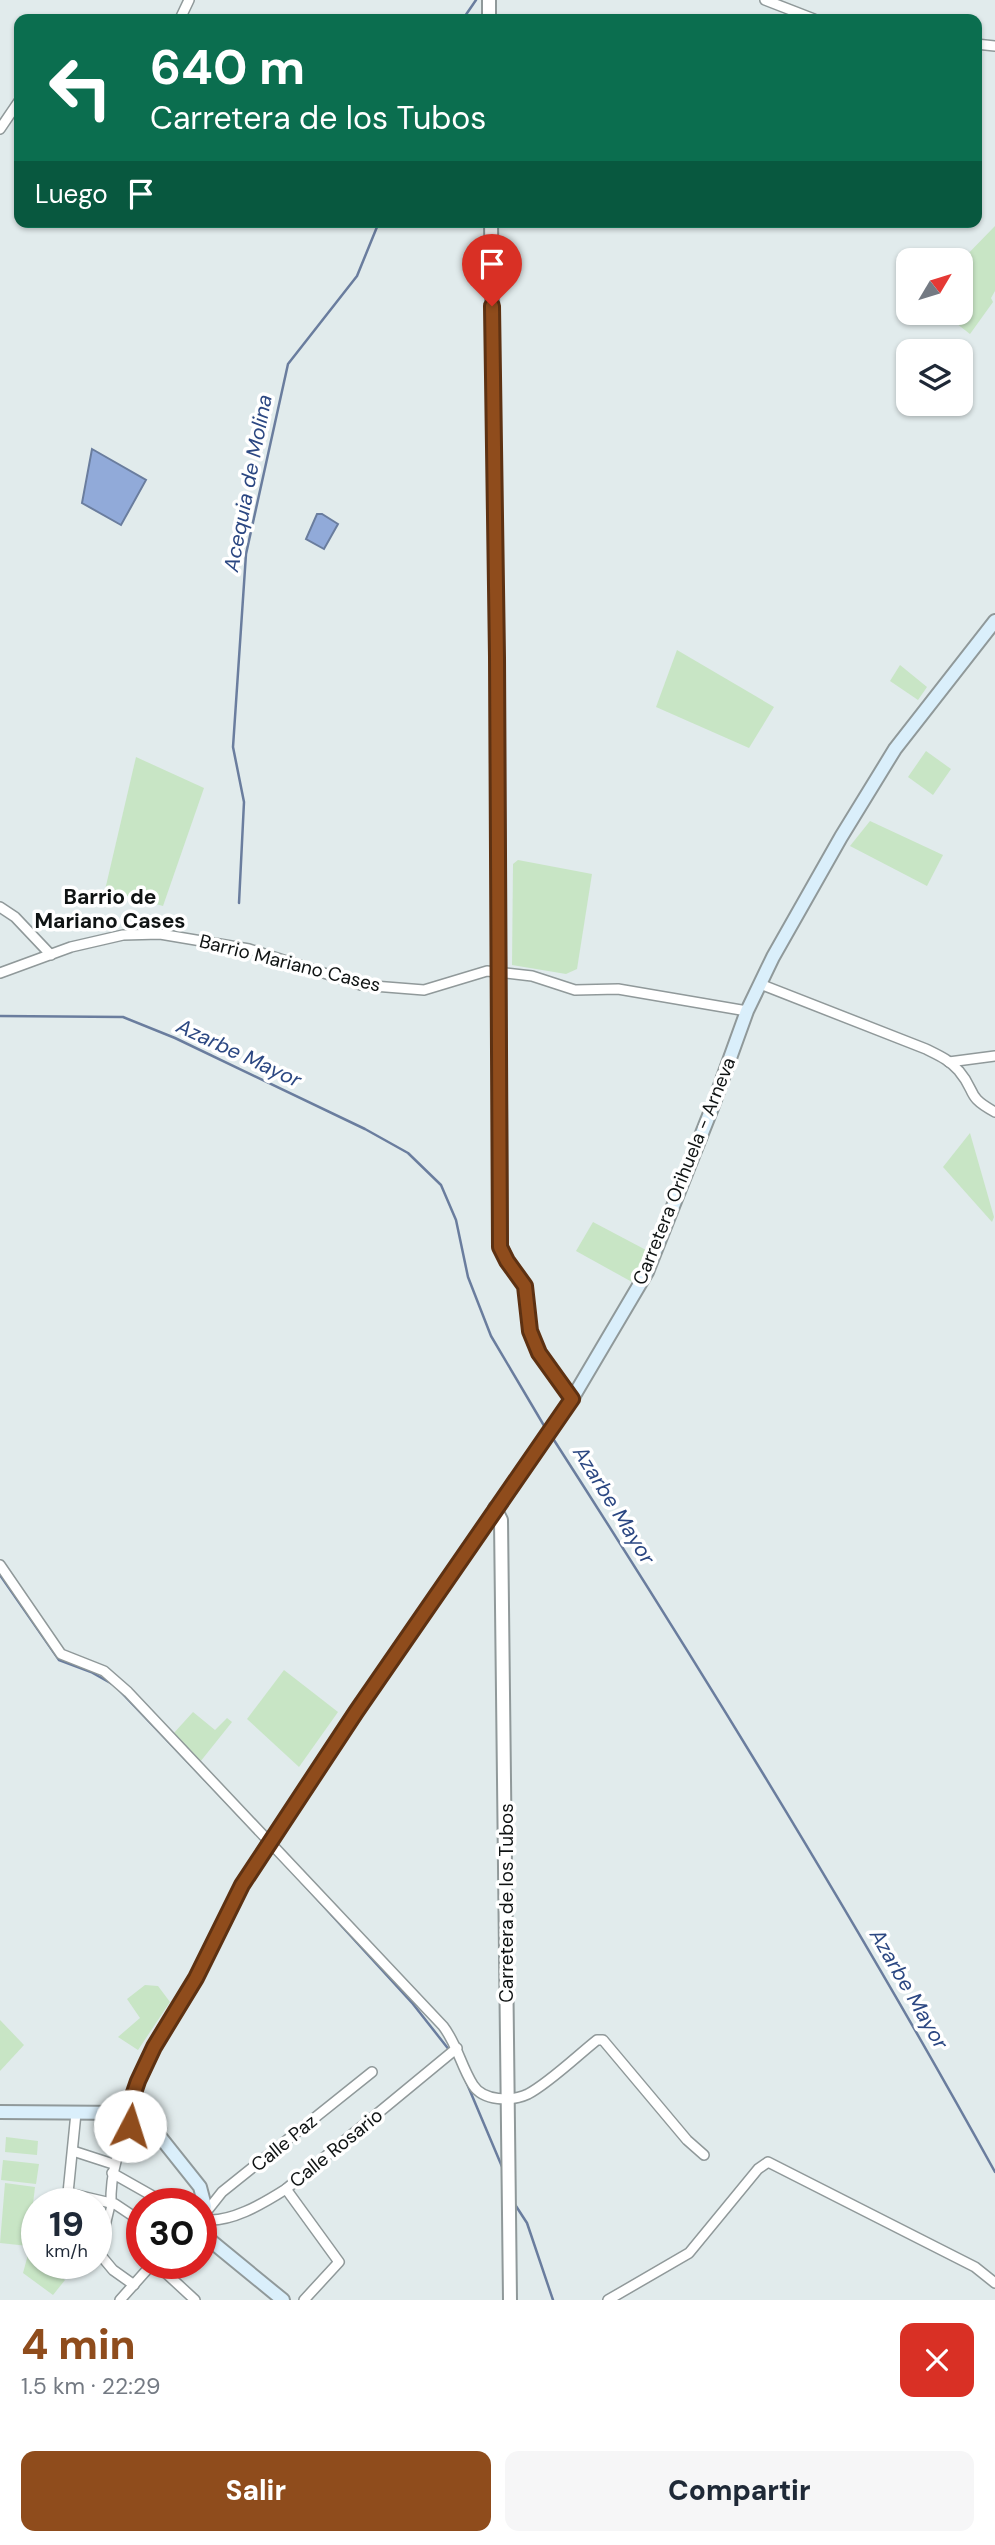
<!DOCTYPE html>
<html lang="es">
<meta charset="utf-8">
<style>
:root{--surface:#fff;--page:#f6f6f7;--text:#1f2937;--muted:#747a83;--accent:#8f4c1c}
body{margin:0;font-family:"DM Sans",sans-serif;background:var(--page);color:var(--text);height:100vh;display:flex;flex-direction:column;font-size:26px;white-space:nowrap}
*{box-sizing:border-box;margin:0}
p{font-size:23px;color:var(--muted)}
.icon{flex:none;width:38px;height:38px;fill:none;stroke:currentColor;stroke-width:2;stroke-linecap:round;stroke-linejoin:round}
.map{position:relative;height:2300px;overflow:hidden}
.panel{display:flex;flex-direction:column;background:var(--surface);flex:1}
.panel>*{flex:none}
.guide{position:absolute;left:14px;top:14px;width:968px;height:214px;border-radius:14px;box-shadow:0 2px 5px #0004;background:#0b6e4f;color:#fff;overflow:hidden}
.needle{width:46px;rotate:52deg}
.tools{position:absolute;left:896px;top:248px;display:grid;gap:14px}
.tools a{display:grid;place-items:center;width:77px;height:77px;border-radius:14px;background:var(--surface);box-shadow:0 2px 5px #0004;font-size:35px}
.speed{position:absolute;left:21px;top:2188px;display:flex;gap:14px;font-size:35px;font-weight:700;text-align:center}
.speed>*{display:grid;place-content:center;width:91px;height:91px;border-radius:50%;background:var(--surface);box-shadow:0 2px 5px #0004;line-height:1}
.speed small{font-size:18px;font-weight:400}
.speed .limit{border:10px solid #d22;background:#fff;color:#111}
.pin{position:absolute;display:grid;place-items:center;width:60px;height:60px;color:#fff;margin:-72px -30px;border-radius:50% 50% 50% 0;rotate:-45deg;box-shadow:0 0 7px #0007}
.pin .icon{rotate:45deg}
.me{position:absolute;width:77px;margin:-38px;rotate:5deg;stroke-linejoin:round;filter:drop-shadow(0 0 5px #0008)}
.turn{display:flex;align-items:center;gap:24px;height:147px;padding:0 21px;font-size:32px}
.turn .icon{width:91px;height:91px;stroke-width:2.5}
.turn b{display:block;font-size:49px;line-height:60px}
.then{display:flex;align-items:center;height:66px;padding:0 21px;background:#0003;gap:14px;font-size:26px}
.round{display:grid;place-items:center;flex:none;width:74px;height:74px;border-radius:14px;background:var(--page)}
.head{display:flex;align-items:center;justify-content:space-between;height:119px;padding:0 21px}
h1{font-size:42px;font-weight:800;line-height:52px;color:var(--accent)}
.action{display:flex;gap:14px;margin-top:auto;padding:14px 21px}
.action a{flex:1;height:80px;border-radius:14px;background:var(--accent);color:#fff;font-size:28px;font-weight:800;line-height:80px;text-align:center}
.action a+a{background:var(--page);color:var(--text)}
.map>svg:first-child{display:block}
.green{fill:#c8e5c5}
.water{fill:#91aad9;stroke:#6a7d9e;stroke-width:2}
.lines{fill:none;stroke-linecap:round;stroke-linejoin:round}
.stream{stroke:#6a7d9e;stroke-width:2.5}
.pedestrian-casing{stroke:#90999a;stroke-width:10}
.minor-casing{stroke:#90999a;stroke-width:12}
.tertiary-casing{stroke:#90999a;stroke-width:16}
.secondary-casing{stroke:#90999a;stroke-width:16}
.pedestrian{stroke:#fff;stroke-width:7}
.minor{stroke:#fff;stroke-width:9}
.tertiary{stroke:#fff;stroke-width:12}
.secondary{stroke:#daeffb;stroke-width:12}
.route-casing{stroke:#5d3112;stroke-width:18}
.route{stroke:#8f4c1c;stroke-width:12}
.labels{text-anchor:middle;dominant-baseline:central;stroke-width:7;stroke-linejoin:round;paint-order:stroke}
.street-label{font-size:19px;fill:#0f1313;stroke:#fff}
.water-label{font-size:21px;font-style:italic;fill:#2b4782;stroke:#fff}
.neighbourhood-label{font-size:21px;font-weight:bold;fill:#0f1313;stroke:#fff}
</style>
<div class="map">
<svg width="995" height="2300" viewBox="0 0 995 2300">
<rect width="100%" height="100%" fill="#e1ebec"/>
<g class="green">
<path d="M995,226V291L991,298L993,302L970,334L943,313H961V261Z"/>
<path d="M677,650L774,707L749,748L656,707Z"/>
<path d="M900,665L927,687L918,700L890,681Z"/>
<path d="M926,751L951,769L933,795L908,777Z"/>
<path d="M136,757L204,788L163,906L105,890Z"/>
<path d="M870,821L943,855L927,886L850,846Z"/>
<path d="M518,860L592,874L577,969L566,974L512,965L513,864Z"/>
<path d="M970,1133L994,1217L992,1222L943,1167Z"/>
<path d="M593,1222L646,1250L632,1282L576,1251Z"/>
<path d="M284,1670L338,1712L299,1767L247,1719Z"/>
<path d="M193,1712L215,1730L227,1718L232,1722L200,1762L173,1734Z"/>
<path d="M145,1985L158,1986L170,2002L138,2050L118,2037L140,2018L127,1999Z"/>
<path d="M0,2020L24,2045L0,2071Z"/>
<path d="M6,2137L38,2141L37,2155L5,2152Z"/>
<path d="M3,2160L39,2164L36,2184L1,2180Z"/>
<path d="M5,2183L35,2187L28,2246L0,2243Z"/>
<path d="M29,2251L37,2253V2263H42L65,2280L53,2295L23,2273Z"/>
</g>
<g class="water">
<path d="M92,449L146,480L121,525L82,503Z"/>
<path d="M317,514H322L338,524L324,549L306,539Z"/>
</g>
<g class="lines">
<g class="stream">
<path d="M463,19L476,0"/>
<path d="M239,903L244,802L233,747L246,554L288,364L357,276L379,222"/>
<path d="M0,1016L123,1017L175,1038L365,1129L408,1153L441,1185L456,1220L468,1277L491,1336L546,1429"/>
<path d="M552,1437C707,1678 857,1922 995,2172"/>
<path d="M0,1575L59,1660L91,1672L114,1685"/>
<path d="M119,1690L264,1842"/>
<path d="M295,1875L413,2004L450,2051"/>
<path d="M465,2079L503,2169"/>
<path d="M514,2203L527,2223L553,2300"/>
</g>
<defs>
<path id="pedestrian" d="M103,2258L100,2251L111,2205"/>
<g id="minor">
<path d="M765,0L814,19"/>
<path d="M180,19L189,0"/>
<path d="M976,44L995,46"/>
<path d="M0,129L19,101"/>
<path d="M0,907L15,917L51,955"/>
<path d="M0,973L71,947L123,935L160,934L249,949L361,985L424,990L487,971L532,976L575,990L618,989L747,1011"/>
<path d="M760,984L926,1049C938,1055 950,1060 959,1071C977,1092 965,1096 995,1112"/>
<path d="M949,1062L995,1056"/>
<path d="M0,1565L61,1654L104,1671L128,1692L443,2026C457,2044 461,2066 473,2085C483,2101 511,2102 528,2094C549,2083 578,2055 597,2040H603L687,2140L704,2155"/>
<path d="M73,2151L113,2164"/>
<path d="M112,2173L165,2203"/>
<path d="M286,2189L339,2262L304,2300"/>
<path d="M68,2193L115,2204L142,2222"/>
<path d="M67,2203L76,2113"/>
<path d="M111,2205C110,2172 119,2146 134,2117"/>
<path d="M203,2216L222,2192L372,2072"/>
<path d="M201,2219C228,2225 264,2203 286,2189L457,2048"/>
<path d="M103,2258L113,2270L134,2285"/>
<path d="M60,2263L65,2273"/>
<path d="M155,2263L195,2300"/>
<path d="M120,2300L153,2263"/>
<path d="M608,2300L689,2253L758,2169L768,2162L975,2267L995,2283"/>
</g>
<g id="tertiary">
<path d="M489,0V19"/>
<path d="M491,222L497,657L501,1247L507,1261L525,1286L530,1331L539,1353L572,1399"/>
<path d="M495,1508L501,1520L510,2300"/>
</g>
<g id="secondary">
<path d="M0,2112L127,2113L157,2133L200,2187L205,2206L201,2219L211,2241L283,2300"/>
<path d="M127,2113L138,2081L154,2047L196,1978L242,1885L356,1712L572,1399L647,1272L712,1108L747,1011L773,957L841,837L895,749L995,621"/>
</g>
</defs>
<use href="#pedestrian" class="pedestrian-casing"/>
<use href="#minor" class="minor-casing"/>
<use href="#tertiary" class="tertiary-casing"/>
<use href="#secondary" class="secondary-casing"/>
<use href="#pedestrian" class="pedestrian"/>
<use href="#minor" class="minor"/>
<use href="#tertiary" class="tertiary"/>
<use href="#secondary" class="secondary"/>
</g>
<g class="lines">
<defs>
<path id="route" d="M130,2126L134,2117L127,2113L138,2081L154,2047L196,1978L242,1885L356,1712L572,1399L539,1353L530,1331L525,1286L507,1261L500,1247L497,657L492,306"/>
</defs>
<use href="#route" class="route-casing"/>
<use href="#route" class="route"/>
</g>
<g class="labels">
<g class="street-label">
<text transform="translate(290 963) rotate(14)">Barrio Mariano Cases</text>
<text transform="translate(684 1171) rotate(-68)">Carretera Orihuela - Arneva</text>
<text transform="translate(506 1903) rotate(-90)">Carretera de los Tubos</text>
<text transform="translate(284 2143) rotate(-39)">Calle Paz</text>
<text transform="translate(336 2148) rotate(-39)">Calle Rosario</text>
</g>
<g class="water-label">
<text transform="translate(248 483) rotate(-79)">Acequia de Molina</text>
<text transform="translate(239 1053) rotate(25)">Azarbe Mayor</text>
<text transform="translate(614 1505) rotate(58)">Azarbe Mayor</text>
<text transform="translate(909 1989) rotate(60)">Azarbe Mayor</text>
</g>
<g class="neighbourhood-label">
<text x="110" y="897">Barrio de<tspan x="110" dy="24">Mariano Cases</tspan></text>
</g>
</g>
</svg>
<div class="tools">
<a><svg class="needle" viewBox="-14 -14 28 28"><path d="M0-13l5 13h-10z" fill="#e53935"/><path d="M0 13l5-13h-10z" fill="#747a83"/></svg></a>
<a><svg class="icon" aria-label="layers" viewBox="0 0 24 24"><path d="M12 4l9 5-9 5-9-5zM3 14l9 5 9-5"/></svg></a>
</div>
<div class="speed"><div>19<small>km/h</small></div><div class="limit">30</div></div>
<div class="pin" style="left:492px;top:306px;background:#d93025"><svg class="icon" aria-label="arrive" viewBox="0 0 24 24"><path d="M6 21V4h12l-3 4 3 4H6"/></svg></div>
<svg class="me" style="left:130px;top:2126px" viewBox="-20 -20 40 40"><circle r="19" fill="#fff"/><path d="M0-13L10 11 0 6-10 11z" fill="#8f4c1c"/></svg>
<div class="guide">
<div class="turn"><svg class="icon" aria-label="left" viewBox="0 0 24 24"><path d="M17 20v-9H6M10 6l-5 5 5 5"/></svg><div><b>640 m</b>Carretera de los Tubos</div></div>
<div class="then">Luego<svg class="icon" aria-label="arrive" viewBox="0 0 24 24"><path d="M6 21V4h12l-3 4 3 4H6"/></svg></div>
</div>
</div>
<section class="panel">
<div class="head"><div><h1>4 min</h1><p>1.5 km · 22:29</p></div><a class="round" style="background:#d93025;color:#fff"><svg class="icon" aria-label="close" viewBox="0 0 24 24"><path d="M6 6l12 12M18 6L6 18"/></svg></a></div>
<div class="action"><a>Salir</a><a>Compartir</a></div>
</section>
